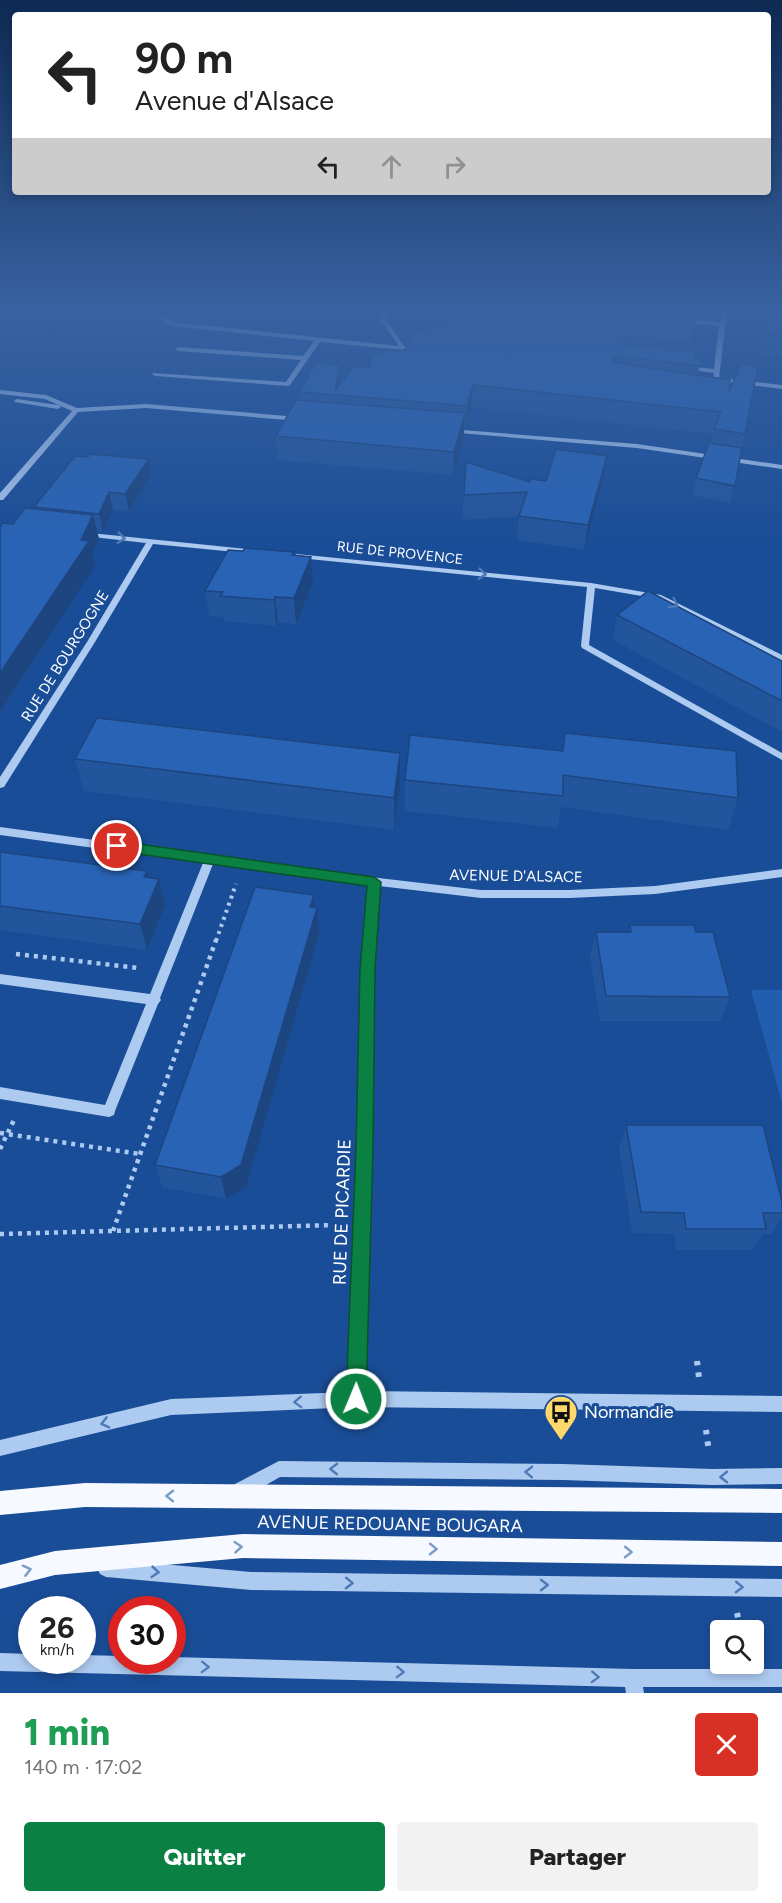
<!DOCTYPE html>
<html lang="fr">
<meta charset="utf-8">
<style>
:root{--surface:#fff;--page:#f2f2f2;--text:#222;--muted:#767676;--accent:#0b8043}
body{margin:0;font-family:Figtree,sans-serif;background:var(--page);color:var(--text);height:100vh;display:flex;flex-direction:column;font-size:22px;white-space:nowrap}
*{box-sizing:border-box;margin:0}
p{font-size:20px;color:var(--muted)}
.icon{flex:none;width:33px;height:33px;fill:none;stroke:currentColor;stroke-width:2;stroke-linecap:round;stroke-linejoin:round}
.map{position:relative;height:1693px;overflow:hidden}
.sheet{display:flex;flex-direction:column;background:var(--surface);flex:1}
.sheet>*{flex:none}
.hud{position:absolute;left:12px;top:12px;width:759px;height:183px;border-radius:6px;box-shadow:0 3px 9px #0003;background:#fff;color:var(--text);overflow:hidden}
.controls{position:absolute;left:710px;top:1620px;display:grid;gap:12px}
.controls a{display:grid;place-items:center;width:54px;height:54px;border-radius:6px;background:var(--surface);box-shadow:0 3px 9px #0003;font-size:30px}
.speed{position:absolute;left:18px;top:1596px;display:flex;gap:12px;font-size:30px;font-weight:700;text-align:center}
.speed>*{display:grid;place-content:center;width:78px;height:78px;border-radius:50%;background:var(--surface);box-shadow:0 3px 9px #0003;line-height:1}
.speed small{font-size:15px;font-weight:400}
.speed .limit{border:9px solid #d22;background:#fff;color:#111}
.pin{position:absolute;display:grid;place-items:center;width:51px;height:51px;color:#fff;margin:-26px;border:3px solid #fff;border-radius:50%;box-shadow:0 2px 6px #0007}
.me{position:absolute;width:66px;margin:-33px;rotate:1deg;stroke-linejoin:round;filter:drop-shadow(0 0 4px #0008)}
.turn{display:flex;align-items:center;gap:21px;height:126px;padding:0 24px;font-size:27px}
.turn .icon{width:78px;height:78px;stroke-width:2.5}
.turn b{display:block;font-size:42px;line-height:51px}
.lanes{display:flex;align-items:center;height:57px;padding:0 24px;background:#0003;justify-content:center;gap:30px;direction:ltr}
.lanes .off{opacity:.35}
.round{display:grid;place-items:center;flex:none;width:63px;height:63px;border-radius:6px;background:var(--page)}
.overview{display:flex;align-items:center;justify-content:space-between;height:102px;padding:0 24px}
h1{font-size:36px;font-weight:800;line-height:45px;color:#1e9e55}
.button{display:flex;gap:12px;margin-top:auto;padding:12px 24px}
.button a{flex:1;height:69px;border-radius:6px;background:var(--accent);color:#fff;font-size:24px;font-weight:800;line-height:69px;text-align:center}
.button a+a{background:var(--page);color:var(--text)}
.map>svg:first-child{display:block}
.green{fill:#225eb0}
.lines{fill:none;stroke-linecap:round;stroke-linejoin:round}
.path-far2{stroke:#adcaf0;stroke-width:4;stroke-dasharray:3 4.5;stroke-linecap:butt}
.path-far1{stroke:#adcaf0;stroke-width:4.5;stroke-dasharray:4 5;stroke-linecap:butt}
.path{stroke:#adcaf0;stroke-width:6;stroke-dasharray:4.5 7;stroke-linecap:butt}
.minor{fill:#adcaf0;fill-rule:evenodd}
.major{fill:#f6f9ff;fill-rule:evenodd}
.wall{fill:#23559c}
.shaded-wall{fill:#1d457f}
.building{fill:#2963b5;stroke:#1d457f;stroke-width:1.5}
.oneway{stroke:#4d79b6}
.oneway2{stroke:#7d9ac6}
.route{fill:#0b8043;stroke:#07532c;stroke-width:1.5}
.labels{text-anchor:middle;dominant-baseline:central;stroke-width:6;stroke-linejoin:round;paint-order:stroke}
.far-street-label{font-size:14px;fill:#fff;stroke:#1a4d97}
.street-label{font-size:15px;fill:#fff;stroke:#1a4d97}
.near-street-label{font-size:18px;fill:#fff;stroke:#1a4d97}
.near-poi-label{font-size:18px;fill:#fff;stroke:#1a4d97;text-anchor:start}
</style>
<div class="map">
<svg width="782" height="1693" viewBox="0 0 782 1693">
<rect width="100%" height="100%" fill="#1a4d97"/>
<path class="green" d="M751,990H782V1103Z"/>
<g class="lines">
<path class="path-far2" d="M216,941L236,884"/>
<g class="path-far1">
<path d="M16,954L139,968"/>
<path d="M0,1133L140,1154"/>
<path d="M0,1149L14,1120"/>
<path d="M113,1231L216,940"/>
<path d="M0,1234L336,1225"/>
</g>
<g class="path">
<path d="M697,1361L699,1378"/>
<path d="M706,1430L709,1452"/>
<path d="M737,1613L741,1630"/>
</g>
<g class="minor">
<path d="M140,310H147L173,322L399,346L379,318L385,310H391L385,318L404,346L410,347L403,350L320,342L290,385L288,386L155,376L152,374L153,373L286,382L301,360L178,351L175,349L178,347L303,356L314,341L172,326Z"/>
<path d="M721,310H727L719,378L782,385V389L716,381L713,379L714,373L683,369V367L685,366L714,369L719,326L683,323L680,321L683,319L720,322Z"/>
<path d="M0,390L46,395L77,408L146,404L299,417L302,419L299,421L146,408L78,412L3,500H0V493L72,411L45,399L0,394Z"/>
<path d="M17,399L58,405L61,407L58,409L15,402L14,401Z"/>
<path d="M449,429L637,444L782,465V469L637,448L447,432L446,431Z"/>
<path d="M81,532L256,550L260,552L256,554L153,544L95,642L4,787L0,788V777L87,642L146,543L84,536L80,534Z"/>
<path d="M296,554L591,583L661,595L782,655V661L659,599L595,588L589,645L782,753V760L582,648L581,646L587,587L299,558L295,556Z"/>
<path d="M0,827L319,871L481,890H570L655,886L782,869V877L655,894L570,898H481L379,886L374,969L372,1148L366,1259L364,1391L782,1396V1412L356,1407L171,1415L0,1456V1440L171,1399L348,1392L352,1259L358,1148L362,969L368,885L213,864L160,998L161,1000L158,1004L115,1111L114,1115L109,1117L0,1099V1087L105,1105L146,1004L0,984V974L150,994L203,863L0,835Z"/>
<path d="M279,1461L563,1464L712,1469L782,1468V1484L712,1485L563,1480L280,1477L245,1497L239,1499L233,1497L231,1491L233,1485Z"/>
<path d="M106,1559L251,1572L782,1579V1597L251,1590L106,1577L100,1574L97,1568L100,1562Z"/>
<path d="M0,1653L32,1654V1660H82V1655L122,1656V1660H172V1657L633,1669H782V1687H643L644,1693H626L625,1687L0,1671Z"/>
</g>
<g class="major">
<path d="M85,1483L782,1489V1513L85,1507L0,1515V1491Z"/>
<path d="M243,1534L782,1542V1566L243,1558L55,1575L0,1589V1565L55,1551Z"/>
</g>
</g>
<g class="wall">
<path d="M403,310H697L689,351L695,358L701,359L698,375L729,391L745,434L730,503L692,495L696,478L711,444L713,434L471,407L466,428H464V436L453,475L278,460L276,436L300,400V392L340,365V384L369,367L404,350L424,332L427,320L402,317Z"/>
<path d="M758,310H782V356L756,353Z"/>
<path d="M607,456L603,480L584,550L517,540L519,516L462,520L466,462L530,482L546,481Z"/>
<path d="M149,459L151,476L129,511L113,510L103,531H97L99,539L92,554L95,566L0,712V527L13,524L34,509V507Z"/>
<path d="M243,551L311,557L313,582L296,624L278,622L276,626L224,621L223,617L209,616L205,591Z"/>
<path d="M617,615L782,661V732L613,640Z"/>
<path d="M565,733L738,798L728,830L561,807L558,828L405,811V780L562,751Z"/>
<path d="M400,753V784L394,830L84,791L75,759Z"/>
<path d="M0,852L147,871L149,878L159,879L165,905L147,950L0,930Z"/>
<path d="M315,908H317L319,934L246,1187L226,1199L162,1187L155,1165Z"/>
<path d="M630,925L696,932L730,997L720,1021H600L590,957L596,932H629Z"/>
<path d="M626,1125L782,1202V1217L771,1234H763L753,1250H676L674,1234L632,1233L619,1148Z"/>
</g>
<g class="shaded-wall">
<path d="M0,310H78L81,325L24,331L15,338L0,340Z"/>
<path d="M478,310H502L433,330L429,326L428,339L424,340V325Z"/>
<path d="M622,336L619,357L617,356L613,378L609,380L612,359L617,341Z"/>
<path d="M340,365L341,387L335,391Z"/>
<path d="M473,385L471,407L466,428L467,406Z"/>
<path d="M465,413L464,436L453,475L454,452Z"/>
<path d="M607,456L603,480L584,550L588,525Z"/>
<path d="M149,459L151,476L129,511L125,494Z"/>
<path d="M109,492L113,510L103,531L99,514Z"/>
<path d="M93,515L99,539L92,554L95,566L0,712V673L81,540Z"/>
<path d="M311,557L313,582L296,624L294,598Z"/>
<path d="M275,597L278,622L276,626L274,600Z"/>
<path d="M400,753V784L394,830V798Z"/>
<path d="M147,871L153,894L159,879L165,905L147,950L140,924L144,877Z"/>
<path d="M314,895L315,915L317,908L319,934L246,1187L226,1199L221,1177Z"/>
</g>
<g class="building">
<path d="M434,310H478L424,325Z"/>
<path d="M490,310H697L691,343L622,336L617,341L622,344L696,352L695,358L701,359L700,366L617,356L612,359V362L730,380L729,391L741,364L758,366L745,434L714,429L721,412L473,385L467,406L300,392L315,363L340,365L335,391L353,366L369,367L373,356L383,350H404L418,330L429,334L433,330L429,326Z"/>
<path d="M762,310H782V334L761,332Z"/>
<path d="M296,400L465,413L454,452L276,436Z"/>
<path d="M709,443L742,448L735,486L696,478Z"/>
<path d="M556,449L607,456L588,525L519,516L527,492L464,495L466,462L530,482V479L546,481Z"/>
<path d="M90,454L149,459L125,494L109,492L99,514L34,507L75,456L88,457Z"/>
<path d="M25,508L93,515L81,540L89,541L0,673V527L3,523L13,524Z"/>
<path d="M245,548L294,552L292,555L311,557L294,598L275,597L274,600L220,596L223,592L205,591L228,550L243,551Z"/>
<path d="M648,591L782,661V701L617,615Z"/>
<path d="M97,718L400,753L394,798L75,759Z"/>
<path d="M565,733L736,751L738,798L563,775V796L405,780L410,735L563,751Z"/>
<path d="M0,852L147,871L144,877L159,879L140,924L0,906Z"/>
<path d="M255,887L314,895L310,907L317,908L241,1165L221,1177L155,1165Z"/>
<path d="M630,925H694L696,932H713L730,997L606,996L596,932H631Z"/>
<path d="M626,1125H763L782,1202V1213H763L766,1229H686L684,1213L641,1212Z"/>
</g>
<defs><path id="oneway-chevron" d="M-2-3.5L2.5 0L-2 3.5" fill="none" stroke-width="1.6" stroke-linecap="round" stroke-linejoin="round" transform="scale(1.5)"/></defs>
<g class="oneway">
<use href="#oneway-chevron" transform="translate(121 538) rotate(6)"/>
<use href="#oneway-chevron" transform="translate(482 574) rotate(6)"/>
<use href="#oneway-chevron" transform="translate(674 604) rotate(27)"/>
<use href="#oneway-chevron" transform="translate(298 1402) rotate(178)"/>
<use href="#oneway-chevron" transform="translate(105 1423) rotate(166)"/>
<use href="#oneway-chevron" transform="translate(334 1469) rotate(-179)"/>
<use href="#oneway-chevron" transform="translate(529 1472) rotate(-179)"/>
<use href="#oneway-chevron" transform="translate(724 1477) rotate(179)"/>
<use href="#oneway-chevron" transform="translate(155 1572) rotate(5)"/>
<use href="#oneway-chevron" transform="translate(349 1583) rotate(1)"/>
<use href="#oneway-chevron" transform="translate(544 1585)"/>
<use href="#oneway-chevron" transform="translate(739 1587) rotate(1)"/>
<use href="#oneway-chevron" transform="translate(205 1667) rotate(2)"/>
<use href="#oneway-chevron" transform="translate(400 1672) rotate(2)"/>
<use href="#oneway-chevron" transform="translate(595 1677) rotate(2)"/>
</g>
<g class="oneway2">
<use href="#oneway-chevron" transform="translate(170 1496) rotate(-179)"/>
<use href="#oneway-chevron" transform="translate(238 1547) rotate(-4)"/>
<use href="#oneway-chevron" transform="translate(433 1549) rotate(1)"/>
<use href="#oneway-chevron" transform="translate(628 1552) rotate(1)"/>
<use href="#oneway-chevron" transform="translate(27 1570) rotate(-14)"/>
</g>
<linearGradient id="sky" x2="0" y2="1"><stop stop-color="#0e2a53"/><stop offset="0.57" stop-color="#3862a1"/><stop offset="1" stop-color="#3862a1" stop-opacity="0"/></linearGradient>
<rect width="782" height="547" fill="url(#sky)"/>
<path class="route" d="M117,841L374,877L381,882L375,969L373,1148L366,1399L363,1407L356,1409L349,1407L346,1399L356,1148L360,969L367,886L117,851L110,846Z"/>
<defs>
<symbol id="bus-pin" viewBox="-11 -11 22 30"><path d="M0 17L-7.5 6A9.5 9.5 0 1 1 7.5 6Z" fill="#ffd86c" stroke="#1a4d97"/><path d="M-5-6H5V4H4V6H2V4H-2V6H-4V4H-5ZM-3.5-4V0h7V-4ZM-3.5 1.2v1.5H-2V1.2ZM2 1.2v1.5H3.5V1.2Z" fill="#111"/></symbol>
</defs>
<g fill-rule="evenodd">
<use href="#bus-pin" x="542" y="1393" width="38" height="52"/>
</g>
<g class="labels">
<g class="far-street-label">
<text transform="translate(400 553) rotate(6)">RUE DE PROVENCE</text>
</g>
<g class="street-label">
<text transform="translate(65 656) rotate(-58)">RUE DE BOURGOGNE</text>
<text transform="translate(516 876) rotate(1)">AVENUE D'ALSACE</text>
</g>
<g class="near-street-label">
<text transform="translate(342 1212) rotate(-88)">RUE DE PICARDIE</text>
<text transform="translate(390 1524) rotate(1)">AVENUE REDOUANE BOUGARA</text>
</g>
<g class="near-poi-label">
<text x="584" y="1412">Normandie</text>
</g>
</g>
</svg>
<div class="controls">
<a><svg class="icon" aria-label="search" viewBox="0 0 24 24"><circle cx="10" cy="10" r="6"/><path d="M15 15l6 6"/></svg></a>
</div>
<div class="speed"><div>26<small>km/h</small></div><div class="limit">30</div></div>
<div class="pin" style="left:117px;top:846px;background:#d93025"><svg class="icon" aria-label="arrive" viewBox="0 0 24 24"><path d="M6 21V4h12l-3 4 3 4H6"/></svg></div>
<svg class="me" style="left:356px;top:1399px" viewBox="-20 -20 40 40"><circle r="17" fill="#0b8043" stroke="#fff" stroke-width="3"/><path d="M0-11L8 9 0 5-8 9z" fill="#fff"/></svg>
<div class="hud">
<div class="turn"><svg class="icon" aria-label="left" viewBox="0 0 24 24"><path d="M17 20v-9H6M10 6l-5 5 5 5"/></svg><div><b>90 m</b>Avenue d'Alsace</div></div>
<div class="lanes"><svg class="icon" aria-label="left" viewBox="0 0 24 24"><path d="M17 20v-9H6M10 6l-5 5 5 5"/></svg><svg class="icon off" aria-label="ahead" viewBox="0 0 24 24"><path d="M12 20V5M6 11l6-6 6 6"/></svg><svg class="icon off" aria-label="right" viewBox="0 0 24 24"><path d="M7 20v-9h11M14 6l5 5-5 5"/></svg></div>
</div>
</div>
<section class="sheet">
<div class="overview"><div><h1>1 min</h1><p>140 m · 17:02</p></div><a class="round" style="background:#d93025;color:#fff"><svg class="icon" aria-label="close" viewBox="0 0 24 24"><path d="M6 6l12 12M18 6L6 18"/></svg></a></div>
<div class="button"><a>Quitter</a><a>Partager</a></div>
</section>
